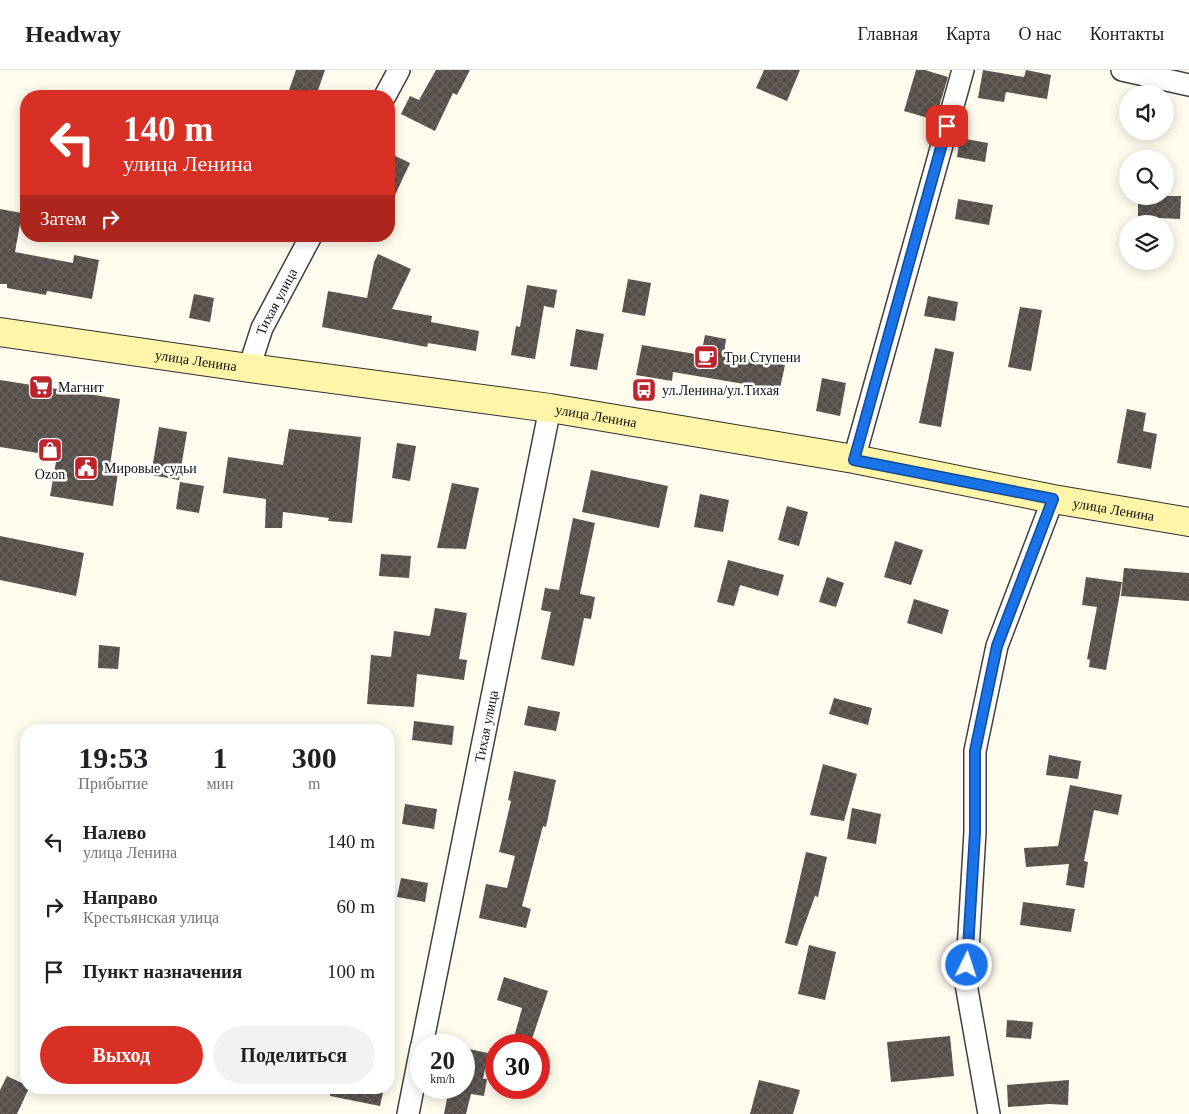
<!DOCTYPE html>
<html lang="ru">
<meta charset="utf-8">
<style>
:root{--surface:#fff;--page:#f2f2f2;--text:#202124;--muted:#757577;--line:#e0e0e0;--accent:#d93025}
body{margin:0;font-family:"Times New Roman",serif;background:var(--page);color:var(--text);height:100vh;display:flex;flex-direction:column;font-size:19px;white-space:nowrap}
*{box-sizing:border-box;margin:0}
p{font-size:16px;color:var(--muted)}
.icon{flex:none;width:28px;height:28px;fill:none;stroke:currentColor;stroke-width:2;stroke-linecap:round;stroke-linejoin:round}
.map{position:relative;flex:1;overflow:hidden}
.sheet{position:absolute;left:20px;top:654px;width:375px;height:370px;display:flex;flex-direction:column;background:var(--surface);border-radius:20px;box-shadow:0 2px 12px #0003}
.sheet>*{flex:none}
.hud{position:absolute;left:20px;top:20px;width:375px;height:152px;border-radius:20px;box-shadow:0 2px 12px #0003;background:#d93025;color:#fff;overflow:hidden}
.tools{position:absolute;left:1119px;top:15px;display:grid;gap:10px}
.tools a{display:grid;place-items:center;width:55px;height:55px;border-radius:50%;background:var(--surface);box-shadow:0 2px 12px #0003;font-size:25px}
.speed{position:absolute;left:410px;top:964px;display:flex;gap:10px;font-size:25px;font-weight:700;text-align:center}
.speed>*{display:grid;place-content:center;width:65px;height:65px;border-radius:50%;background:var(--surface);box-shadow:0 2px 12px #0003;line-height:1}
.speed small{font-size:12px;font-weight:400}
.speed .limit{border:8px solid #d22;background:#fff;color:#111}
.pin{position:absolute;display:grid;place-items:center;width:42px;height:42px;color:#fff;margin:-21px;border-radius:10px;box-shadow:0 2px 8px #0006}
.me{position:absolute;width:55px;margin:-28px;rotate:4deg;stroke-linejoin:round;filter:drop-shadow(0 0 4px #0008)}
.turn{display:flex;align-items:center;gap:18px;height:105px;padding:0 20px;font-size:22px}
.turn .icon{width:65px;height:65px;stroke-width:2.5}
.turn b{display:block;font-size:35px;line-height:42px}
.then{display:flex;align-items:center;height:48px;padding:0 20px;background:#0003;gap:10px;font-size:19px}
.eta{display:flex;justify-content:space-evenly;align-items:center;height:85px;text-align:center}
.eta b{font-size:30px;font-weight:600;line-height:35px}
.primary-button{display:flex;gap:10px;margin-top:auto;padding:10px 20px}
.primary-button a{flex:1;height:58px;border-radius:30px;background:var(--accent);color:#fff;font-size:20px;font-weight:600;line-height:58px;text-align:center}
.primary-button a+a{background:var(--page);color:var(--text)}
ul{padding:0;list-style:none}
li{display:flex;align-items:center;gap:15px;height:65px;padding:0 20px}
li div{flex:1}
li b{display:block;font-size:19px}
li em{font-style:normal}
header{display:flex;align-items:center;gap:30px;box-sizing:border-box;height:70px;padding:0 25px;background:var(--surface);border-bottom:1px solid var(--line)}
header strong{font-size:24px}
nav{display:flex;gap:28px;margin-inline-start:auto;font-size:18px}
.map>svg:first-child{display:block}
.building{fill:url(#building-cross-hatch)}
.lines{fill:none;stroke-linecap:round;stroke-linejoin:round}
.minor-casing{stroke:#404040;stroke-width:24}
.secondary-casing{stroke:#2f2f2f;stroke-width:30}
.minor{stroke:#fff;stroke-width:21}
.secondary{stroke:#fff5a8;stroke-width:28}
.route-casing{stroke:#114b97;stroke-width:12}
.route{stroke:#1a73e8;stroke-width:9}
.labels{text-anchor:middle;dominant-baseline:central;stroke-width:5;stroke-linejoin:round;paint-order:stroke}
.street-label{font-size:14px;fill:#0d0d0d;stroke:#fff}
.poi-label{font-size:14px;fill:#0d0d0d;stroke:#fff;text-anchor:start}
</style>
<header>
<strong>Headway</strong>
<nav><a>Главная</a><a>Карта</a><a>О нас</a><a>Контакты</a></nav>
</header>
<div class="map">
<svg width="1189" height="1044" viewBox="0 0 1189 1044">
<defs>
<pattern id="building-cross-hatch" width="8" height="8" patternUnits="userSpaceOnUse" patternTransform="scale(1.25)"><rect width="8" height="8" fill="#554e49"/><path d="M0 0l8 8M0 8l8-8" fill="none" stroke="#68635f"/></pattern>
</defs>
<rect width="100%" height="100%" fill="#fffbed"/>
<g class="building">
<path d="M296,0H325L316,26H287Z"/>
<path d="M436,0H470L457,25L453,23L435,61L401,44L410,26L419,30Z"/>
<path d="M764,0H800L787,31L756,18Z"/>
<path d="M916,0H925L948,7L935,50L904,41Z"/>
<path d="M983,0L1024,7L1026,0L1051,5L1047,29L1006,22L1004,32L978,28Z"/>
<path d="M960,68L988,73L985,92L957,87Z"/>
<path d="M389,83L410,93L389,138Z"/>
<path d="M1138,126H1181L1180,149L1138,147Z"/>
<path d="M958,129L993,135L989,155L955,149Z"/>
<path d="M0,139L22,143L15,182L73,193L74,185L99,190L92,229L47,221L46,225L7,218V214H0Z"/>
<path d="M378,184L411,199L392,239L432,246L431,252L479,261L476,281L428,273L427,277L322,257L328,221L367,228L374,192Z"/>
<path d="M628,209L651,213L645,246L622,242Z"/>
<path d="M527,215L557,220L554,238L544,236L535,289L511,285L516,256L520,257Z"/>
<path d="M194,224L214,228L210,252L189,248Z"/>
<path d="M928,226L958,232L955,251L924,246Z"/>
<path d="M1020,237L1042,240L1031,301L1008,297Z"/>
<path d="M576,259L604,264L597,300L570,296Z"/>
<path d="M705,265L726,269L724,284L785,295L779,323L750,318V315L673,302L672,311L636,305L642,275L701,285Z"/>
<path d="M935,278L954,282L941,357L919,353Z"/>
<path d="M822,308L846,313L840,346L816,341Z"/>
<path d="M0,310L120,329L110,395L119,396L113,436L50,426L57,386L0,377Z"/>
<path d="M1127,339L1146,343L1143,361L1157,364L1151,399L1117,393Z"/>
<path d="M159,357L187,362L179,410L151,405Z"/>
<path d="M289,359L361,367L352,453L328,451L329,448L283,442L282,458H265L266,429L223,423L228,387L283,395Z"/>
<path d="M397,373L416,376L410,411L392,408Z"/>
<path d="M591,400L668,416L659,458L582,442Z"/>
<path d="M180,412L204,416L199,443L176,439Z"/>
<path d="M452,413L479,418L466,479L437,478Z"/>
<path d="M700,424L729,430L723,462L694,457Z"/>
<path d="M787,436L808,442L799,476L778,470Z"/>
<path d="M573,448L595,453L580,524L595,527L591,549L584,548L574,596L541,589L551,542L541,540L545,518L559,520Z"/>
<path d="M0,466L84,483L76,526L0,510Z"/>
<path d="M895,471L923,480L911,515L884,507Z"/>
<path d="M381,484L411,486L409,508L379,506Z"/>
<path d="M728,490L784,505L778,526L740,515L734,536L717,532Z"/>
<path d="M1124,498L1189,503V531L1121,526Z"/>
<path d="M827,507L844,513L836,537L819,532Z"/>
<path d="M1086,507L1122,512L1106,600L1089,597L1090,590L1087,589L1097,537L1082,535Z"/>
<path d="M914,529L949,540L942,564L907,553Z"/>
<path d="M435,538L467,543L459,589L467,590L464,610L417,604L414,637L367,634L371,585L391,587L394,561L430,566Z"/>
<path d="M99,575L120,577L118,599L98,598Z"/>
<path d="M834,628L872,638L868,655L829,644Z"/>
<path d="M528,636L560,642L556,661L524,655Z"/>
<path d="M414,651L454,656L452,675L412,670Z"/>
<path d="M1049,685L1081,691L1078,709L1046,705Z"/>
<path d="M823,694L857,704L844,751L810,745Z"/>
<path d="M514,701L556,710L546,757L543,756L522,836L531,839L526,858L479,848L486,814L507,818L515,786L499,782L511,731L508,730Z"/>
<path d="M1070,715L1122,725L1118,745L1094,740L1084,791L1088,792L1084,818L1066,815L1069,794L1026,797L1024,778L1058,776Z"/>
<path d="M405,734L437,739L434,759L402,754Z"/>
<path d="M852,738L881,744L876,774L847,769Z"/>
<path d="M806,782L827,787L818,827L815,826L797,876L785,873Z"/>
<path d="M401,808L428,813L425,832L397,827Z"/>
<path d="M1023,832L1075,839L1071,862L1020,855Z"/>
<path d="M809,875L836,882L825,930L798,924Z"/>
<path d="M504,907L548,921L530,975H512L522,938L497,930Z"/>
<path d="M1007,950L1033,952L1031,969L1006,967Z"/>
<path d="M950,966L954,1006L891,1012L887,972Z"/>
<path d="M464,978L488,983L483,1009H487L484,1026L471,1024L466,1044H444L449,1018H464Z"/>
<path d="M7,1006L26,1015V1018H29L17,1044H0V1020Z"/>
<path d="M759,1010L800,1020L793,1044H750Z"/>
<path d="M1069,1010L1068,1035L1049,1034L1008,1037L1007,1015Z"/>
<path d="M331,1018H384L380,1036L330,1026Z"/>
</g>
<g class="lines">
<defs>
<g id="minor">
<path d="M1122,0L1189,15"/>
<path d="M385,26L399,0"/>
<path id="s1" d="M249,298L262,258L311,166"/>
<path d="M854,389L963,0"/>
<path id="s2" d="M422,975L550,338"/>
<path d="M408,1044L421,978"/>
<path d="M989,1044L966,914L975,762V681L997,576L1053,429"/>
</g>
<g id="secondary">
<path id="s3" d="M0,262L249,298L550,338L854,389L1053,429L1189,452"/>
</g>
</defs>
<use href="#minor" class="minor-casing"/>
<use href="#secondary" class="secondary-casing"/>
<use href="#minor" class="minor"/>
<use href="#secondary" class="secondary"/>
</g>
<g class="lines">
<defs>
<path id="route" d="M947,56L854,390L1053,429L997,576L975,681V762L967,895"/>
</defs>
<use href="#route" class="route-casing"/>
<use href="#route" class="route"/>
</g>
<defs>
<symbol id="cafe-square" viewBox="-11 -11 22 22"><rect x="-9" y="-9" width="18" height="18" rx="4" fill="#bd242c" stroke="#fff"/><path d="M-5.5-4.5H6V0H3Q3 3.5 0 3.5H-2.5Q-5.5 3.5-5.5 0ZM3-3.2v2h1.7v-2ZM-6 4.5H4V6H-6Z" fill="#fff"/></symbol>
<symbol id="supermarket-square" viewBox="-11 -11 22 22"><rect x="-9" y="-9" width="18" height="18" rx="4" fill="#bd242c" stroke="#fff"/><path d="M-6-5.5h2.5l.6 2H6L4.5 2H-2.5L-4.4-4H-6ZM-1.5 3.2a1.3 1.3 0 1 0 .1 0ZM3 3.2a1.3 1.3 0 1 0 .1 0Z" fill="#fff"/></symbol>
<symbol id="bus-square" viewBox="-11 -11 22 22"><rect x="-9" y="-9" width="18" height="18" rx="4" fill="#bd242c" stroke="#fff"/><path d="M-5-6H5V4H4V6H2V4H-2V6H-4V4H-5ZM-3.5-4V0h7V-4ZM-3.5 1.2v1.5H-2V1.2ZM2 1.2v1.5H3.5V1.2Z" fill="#fff"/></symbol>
<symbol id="shop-square" viewBox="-11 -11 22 22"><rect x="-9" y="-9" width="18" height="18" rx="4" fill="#bd242c" stroke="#fff"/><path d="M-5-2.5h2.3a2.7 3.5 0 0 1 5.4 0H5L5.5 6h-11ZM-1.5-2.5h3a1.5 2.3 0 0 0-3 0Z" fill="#fff"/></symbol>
<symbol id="civic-square" viewBox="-11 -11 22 22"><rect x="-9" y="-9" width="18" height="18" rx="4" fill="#bd242c" stroke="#fff"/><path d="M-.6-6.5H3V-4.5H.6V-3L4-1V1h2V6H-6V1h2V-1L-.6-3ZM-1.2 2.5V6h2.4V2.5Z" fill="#fff"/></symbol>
</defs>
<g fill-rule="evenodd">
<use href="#cafe-square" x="692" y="273" width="28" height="28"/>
<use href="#supermarket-square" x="27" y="303" width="28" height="28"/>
<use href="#bus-square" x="630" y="306" width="28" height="28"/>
<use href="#shop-square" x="36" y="366" width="28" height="28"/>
<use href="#civic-square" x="72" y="384" width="28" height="28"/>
</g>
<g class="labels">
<g class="street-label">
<text stroke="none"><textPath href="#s1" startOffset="72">Тихая улица</textPath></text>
<text stroke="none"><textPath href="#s3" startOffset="198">улица Ленина</textPath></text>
<text stroke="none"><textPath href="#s3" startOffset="602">улица Ленина</textPath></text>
<text stroke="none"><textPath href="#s3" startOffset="1128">улица Ленина</textPath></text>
<text stroke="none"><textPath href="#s2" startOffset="325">Тихая улица</textPath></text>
</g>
<g class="poi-label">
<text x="724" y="287">Три Ступени</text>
<text x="58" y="317">Магнит</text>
<text x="662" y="320">ул.Ленина/ул.Тихая</text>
<text x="104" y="398">Мировые судьи</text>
<text x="50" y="404" text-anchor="middle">Ozon</text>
</g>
</g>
</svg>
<div class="tools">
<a><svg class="icon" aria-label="sound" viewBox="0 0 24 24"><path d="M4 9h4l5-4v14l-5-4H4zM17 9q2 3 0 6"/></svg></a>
<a><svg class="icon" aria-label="search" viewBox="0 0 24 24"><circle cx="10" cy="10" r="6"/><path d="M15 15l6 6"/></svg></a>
<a><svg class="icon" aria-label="layers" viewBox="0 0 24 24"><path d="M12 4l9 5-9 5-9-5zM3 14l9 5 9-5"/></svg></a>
</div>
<div class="speed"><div>20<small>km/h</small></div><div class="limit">30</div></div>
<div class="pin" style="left:947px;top:56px;background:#d93025"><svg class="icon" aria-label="arrive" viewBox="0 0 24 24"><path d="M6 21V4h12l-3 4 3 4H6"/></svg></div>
<svg class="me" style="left:967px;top:895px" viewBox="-20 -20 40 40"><circle r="17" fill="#1a73e8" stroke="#fff" stroke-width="3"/><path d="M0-11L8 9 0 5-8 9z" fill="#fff"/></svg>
<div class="hud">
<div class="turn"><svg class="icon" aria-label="left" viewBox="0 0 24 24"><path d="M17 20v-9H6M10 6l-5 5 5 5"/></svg><div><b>140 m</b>улица Ленина</div></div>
<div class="then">Затем<svg class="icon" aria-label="right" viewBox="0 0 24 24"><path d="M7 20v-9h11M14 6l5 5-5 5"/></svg></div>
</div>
<section class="sheet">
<div class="eta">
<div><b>19:53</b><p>Прибытие</p></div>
<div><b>1</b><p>мин</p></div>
<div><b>300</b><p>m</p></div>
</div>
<ul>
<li><svg class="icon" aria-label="left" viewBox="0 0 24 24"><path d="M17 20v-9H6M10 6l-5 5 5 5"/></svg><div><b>Налево</b><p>улица Ленина</p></div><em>140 m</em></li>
<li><svg class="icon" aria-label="right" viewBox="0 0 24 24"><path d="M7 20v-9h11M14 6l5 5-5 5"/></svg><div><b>Направо</b><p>Крестьянская улица</p></div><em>60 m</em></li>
<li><svg class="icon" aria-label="arrive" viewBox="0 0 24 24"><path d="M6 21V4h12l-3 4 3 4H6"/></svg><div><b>Пункт назначения</b></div><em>100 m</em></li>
</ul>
<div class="primary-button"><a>Выход</a><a>Поделиться</a></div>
</section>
</div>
